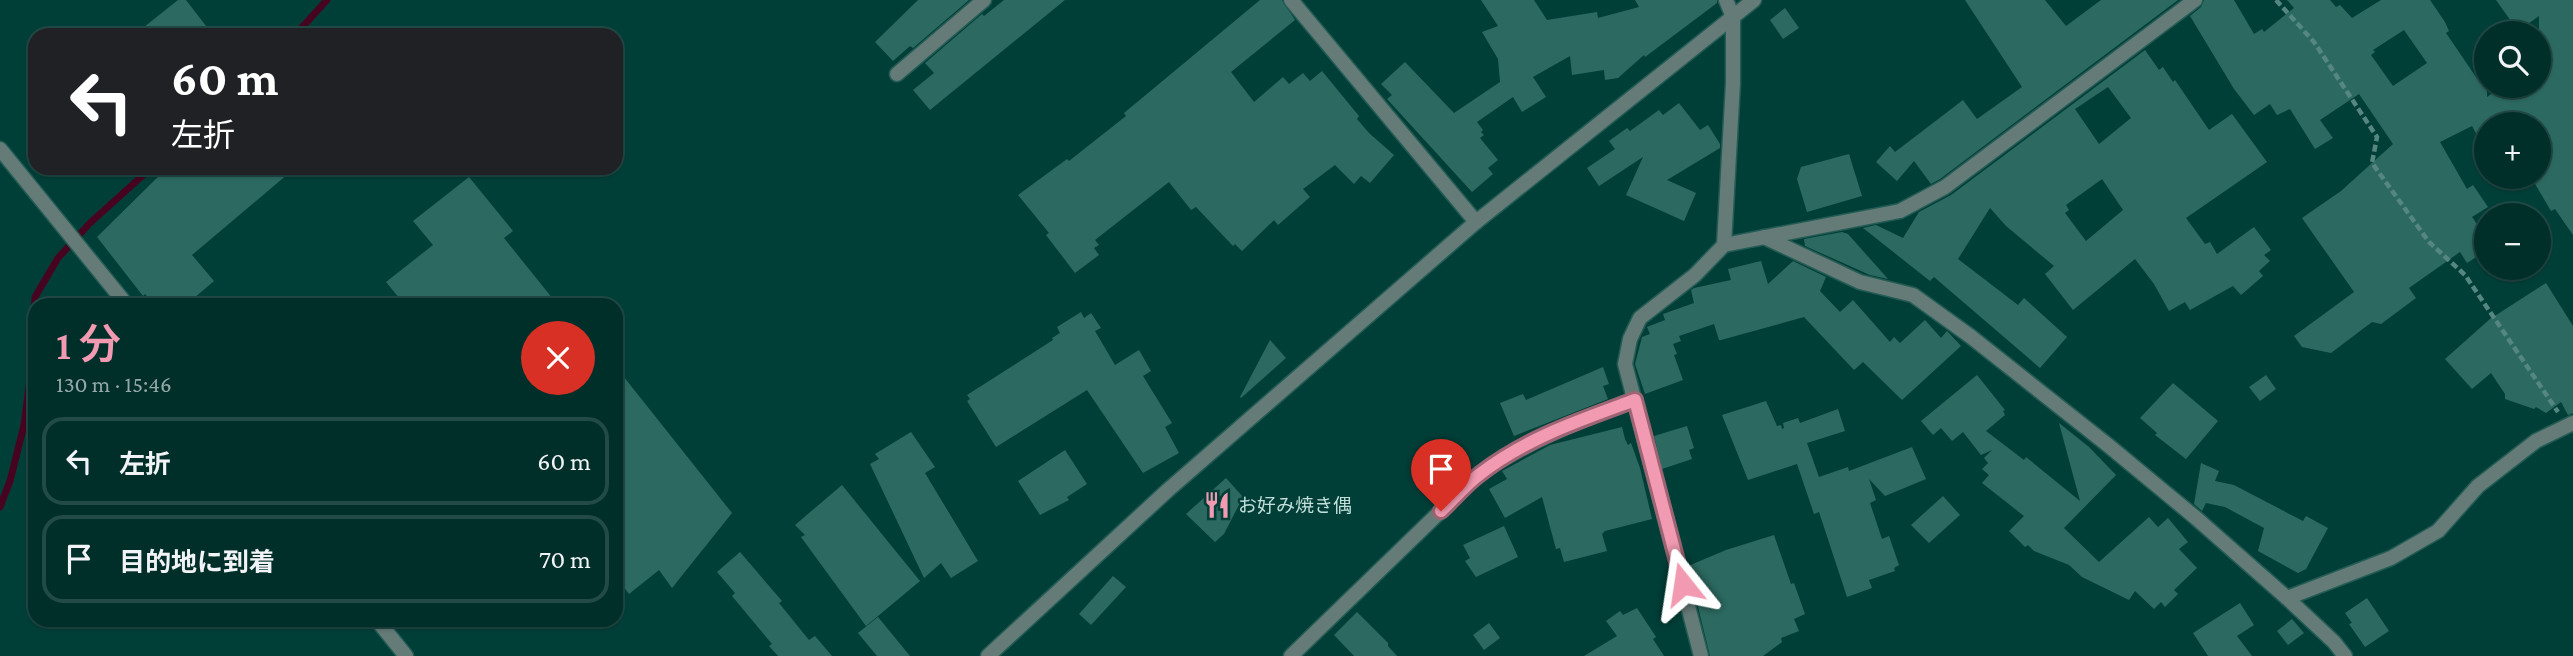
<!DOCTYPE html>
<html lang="ja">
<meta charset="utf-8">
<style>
:root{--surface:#002f2a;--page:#0a3732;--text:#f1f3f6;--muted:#95a9a8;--line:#224a47;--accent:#f19ab1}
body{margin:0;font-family:"Crimson Pro","Noto Sans JP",serif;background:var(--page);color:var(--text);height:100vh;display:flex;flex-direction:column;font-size:26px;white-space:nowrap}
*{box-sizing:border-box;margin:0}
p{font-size:23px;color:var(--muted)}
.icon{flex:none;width:38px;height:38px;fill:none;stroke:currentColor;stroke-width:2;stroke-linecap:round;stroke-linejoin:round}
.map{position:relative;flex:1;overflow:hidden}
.details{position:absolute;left:28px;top:298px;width:595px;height:329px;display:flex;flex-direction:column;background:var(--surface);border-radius:21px;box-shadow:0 2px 5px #0004,0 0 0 2px var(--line)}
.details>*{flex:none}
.banner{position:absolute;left:28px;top:28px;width:595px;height:147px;border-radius:21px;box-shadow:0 2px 5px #0004,0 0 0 2px var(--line);background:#202124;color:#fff;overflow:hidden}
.controls{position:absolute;left:2474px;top:21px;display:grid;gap:14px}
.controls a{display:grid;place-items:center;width:77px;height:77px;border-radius:50%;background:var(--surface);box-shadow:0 2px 5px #0004,0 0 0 2px var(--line);font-size:35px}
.pin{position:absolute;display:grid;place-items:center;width:60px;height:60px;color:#fff;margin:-72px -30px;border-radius:50% 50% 50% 0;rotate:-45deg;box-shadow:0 0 7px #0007}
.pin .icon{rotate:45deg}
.me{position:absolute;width:77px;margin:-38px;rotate:345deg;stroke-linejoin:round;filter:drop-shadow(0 0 5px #0008)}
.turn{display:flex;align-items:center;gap:24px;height:147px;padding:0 28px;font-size:32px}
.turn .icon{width:91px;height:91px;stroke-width:2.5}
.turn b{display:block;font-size:49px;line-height:60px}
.round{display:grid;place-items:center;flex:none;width:74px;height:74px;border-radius:37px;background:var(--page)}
.summary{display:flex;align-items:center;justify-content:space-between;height:119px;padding:0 28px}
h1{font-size:42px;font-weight:600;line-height:52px;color:var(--accent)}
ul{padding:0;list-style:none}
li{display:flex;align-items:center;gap:21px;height:88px;margin:0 14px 10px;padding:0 14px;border:4px solid var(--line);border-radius:21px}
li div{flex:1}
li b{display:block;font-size:26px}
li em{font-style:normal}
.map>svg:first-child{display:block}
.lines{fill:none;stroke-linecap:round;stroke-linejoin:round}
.stream{stroke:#470420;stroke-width:7}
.building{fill:#2c6a61;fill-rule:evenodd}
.minor-casing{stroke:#235c55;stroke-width:17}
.tertiary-casing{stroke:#235c55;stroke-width:17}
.path{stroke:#568680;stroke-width:4.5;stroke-dasharray:7 3.5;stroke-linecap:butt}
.minor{stroke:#647b77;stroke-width:14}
.tertiary{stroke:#647b77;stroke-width:14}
.route-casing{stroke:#9d6473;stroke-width:18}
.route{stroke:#f19ab1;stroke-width:12}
.labels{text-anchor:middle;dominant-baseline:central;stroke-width:5;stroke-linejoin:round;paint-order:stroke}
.poi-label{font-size:19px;fill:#c3dfda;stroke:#003f38;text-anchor:start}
</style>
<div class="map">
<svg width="2573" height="656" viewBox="0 0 2573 656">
<rect width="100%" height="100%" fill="#003f38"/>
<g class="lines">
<g class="stream">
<path d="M295,35L327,0"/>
<path d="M0,507L10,481L24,425L31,372L35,297L58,258L90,223L151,168"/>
</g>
</g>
<g class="building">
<path d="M178,0H186L213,35H134Z"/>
<path d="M918,0H969L913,48L910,46L893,61L875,42Z"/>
<path d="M1004,0H1065L930,110L913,90L934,73L925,63L982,14L984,16Z"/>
<path d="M1260,0H1282L1295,20L1231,72L1254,102L1283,77L1289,84L1303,73L1310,81L1322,71L1359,116L1357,119L1369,133L1394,155L1370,183L1361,176L1354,184L1335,165L1303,189L1310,197L1278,225L1274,220L1242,251L1235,244L1233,246L1196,207L1191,210L1169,182L1095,240L1099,245L1094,248L1099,255L1075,273L1046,235L1049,233L1018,195L1067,159L1069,161L1126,116L1124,113Z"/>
<path d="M1481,0H1534L1547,20L1597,12L1598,18L1639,7L1635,0H1717V3L1645,57L1644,55L1618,78L1605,80L1604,70L1572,75L1570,56L1533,77L1546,97L1522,112L1513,97L1477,122L1483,130L1481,132L1484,135L1480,138L1498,160L1488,168L1493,174L1472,192L1387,99L1392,95L1381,84L1405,62L1454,113L1500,82L1498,59L1482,32L1498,26Z"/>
<path d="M1965,0H2045L2066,26L2101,0H2178L1940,179L1931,184L1914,161L1897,181L1876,162L1890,146L1895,152L1963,100L1977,119L2022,87Z"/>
<path d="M2204,0H2234L2254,34L2262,29L2264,32L2294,8L2287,0H2330L2336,7L2340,5L2352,18L2381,0H2430L2445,22L2449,31L2446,33L2478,80L2487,74V97L2502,86H2539V16L2518,31L2496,0H2573V235L2555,209L2551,211L2531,177H2539V124H2487V153L2472,126L2440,142L2467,189L2473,185L2488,207L2472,217L2483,233L2480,235L2487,246V250L2467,263L2460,252L2409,288L2416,298L2381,324L2372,322L2331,353L2302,347L2294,336L2354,292L2302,218L2341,191L2393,144L2359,94L2320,120L2333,138L2315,149L2290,109L2277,115L2270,104L2254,115L2234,89L2190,16L2201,7ZM2404,30L2427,63L2393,86L2371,55L2375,52L2373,50Z"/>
<path d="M1785,8L1799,28L1783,39L1770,20Z"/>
<path d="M2145,50L2159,70L2163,67L2173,82L2175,80L2209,130L2232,114L2267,162L2186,218L2205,244L2210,242L2217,254L2254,227L2271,250L2264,255L2270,261L2259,271L2263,276L2241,295L2233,286L2190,310L2185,302L2169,311L2154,284L2135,259L2073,310L2045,274L2054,266L2006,226L1990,208L1958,259L2018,305L2024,298L2067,337L2040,368L1934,277L1930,281L1863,228L1876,225L1903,238L1919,212L1951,195ZM2108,87L2131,118L2099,144L2075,109ZM2102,179L2123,210L2086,241L2065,213L2069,210L2066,205Z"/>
<path d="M1679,103L1700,130L1708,125L1720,144V148L1667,180L1696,193L1684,221L1626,195L1643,157L1599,186L1587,168L1615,149L1609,141L1627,128L1630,131L1659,110L1663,115Z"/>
<path d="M1849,154L1862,196L1807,212L1797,179L1801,167Z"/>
<path d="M167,168H295L192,255L214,281L187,304H154L145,294L143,296L97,237Z"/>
<path d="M469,177L513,231L504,238L557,304H404L386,282L433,245L413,221Z"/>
<path d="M1842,232L1848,234L1888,279L1870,275L1805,246L1804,239Z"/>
<path d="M1761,261L1768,284L1793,261L1826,277L1820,291L1840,312L1853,300L1890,342L1894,337L1900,343L1925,320L1941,338L1947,331L1961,346L1902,400L1863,362L1854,370L1804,317L1721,340H1719L1714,324L1679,336L1681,341L1673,344L1677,354L1674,355L1683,380L1645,394L1635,364L1642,337L1650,334L1647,327L1665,320L1663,314L1694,303L1691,290L1694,288L1731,280L1728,269Z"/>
<path d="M2546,283L2573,326V413L2568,415L2561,402L2546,413L2536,407L2534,409L2505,399V394L2491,373L2472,389L2445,359L2490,319Z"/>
<path d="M1081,312L1084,318L1091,313L1101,328L1095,331L1115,365L1139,350L1151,371L1143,376L1172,423L1165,427L1179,453L1143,473L1087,390L996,447L967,401L970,399L967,395L1053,340L1052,338L1060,333L1057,327Z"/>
<path d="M1270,340L1286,358L1241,398L1240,397Z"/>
<path d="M616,367L732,513L672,588L659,570L629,594L616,577Z"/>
<path d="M1603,367L1609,384L1603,386L1608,399L1514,436L1500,403L1523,394L1526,400Z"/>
<path d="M1977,375L2005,410L2003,411L2005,415L1986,431L2024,460L2026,457L2080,501L2059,423L2089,447L2116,475L2064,528L2099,562L2149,517L2158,527L2168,518L2188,542L2179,549L2197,568L2174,590L2178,594L2165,607L2161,602L2154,609L2135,591L2129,600L2082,577L2069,565L2034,551L2028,545L2025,547L2009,531L2024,516L1982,483L1989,475L1982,469L1988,463L1984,458L1992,450L1981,455L1963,432L1952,441L1941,428L1933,435L1921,421Z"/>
<path d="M2266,375L2276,389L2260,401L2249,387Z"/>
<path d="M2173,383L2218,421L2186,459L2155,435L2157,433L2140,418Z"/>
<path d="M1766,401L1777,426L1781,425L1782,429L1784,428L1783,423L1798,418L1800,423L1838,409L1845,431L1807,443L1819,477L1848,467L1849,471L1912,447L1926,479L1885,496L1869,479L1876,500L1870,503L1882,539L1889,536L1899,565L1894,568L1895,571L1869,580L1872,588L1847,597L1819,512L1814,514L1797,464L1748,480L1722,415Z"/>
<path d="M1687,426L1694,448L1689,450L1692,459L1662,469L1654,436Z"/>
<path d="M1622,427L1625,439L1628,445L1631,443L1640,468L1652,519L1605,531L1602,534L1607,551L1564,562L1560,548L1556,549L1542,497L1505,518L1489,489L1507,479L1502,471L1550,445Z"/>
<path d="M911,432L935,467L925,473L978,561L951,578L941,563L924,578L870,464L879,459L875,454Z"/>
<path d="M1065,450L1087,484L1067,497L1069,500L1040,515L1018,481Z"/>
<path d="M2201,463L2219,471L2215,481L2234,485L2303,521L2306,516L2328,528L2306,569L2298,573L2258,551L2264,528L2249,520L2225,507L2206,503L2202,511L2194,504Z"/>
<path d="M1226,478L1243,497L1224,534L1215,542L1186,514Z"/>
<path d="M842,485L920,581L866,626L801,537L805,535L795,525Z"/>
<path d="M1943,496L1960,515L1929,543L1911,525Z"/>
<path d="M1504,526L1518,557L1476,577L1465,561L1470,558L1463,545Z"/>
<path d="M1774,535L1791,584L1794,583L1805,614L1794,619L1799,631L1781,638L1782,642L1763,656H1710L1688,566L1726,550Z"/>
<path d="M740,552L782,601L779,603L809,640L815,636L832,656H778L769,646L772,644L732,596L735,593L717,572Z"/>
<path d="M1113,576L1126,587L1091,625L1079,614Z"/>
<path d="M2367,598L2389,631L2365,647L2349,624L2352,623L2345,613Z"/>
<path d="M2240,603L2254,625L2237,636L2252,656H2208L2193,633Z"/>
<path d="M1637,608L1656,637L1653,639L1664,656H1584L1617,636L1606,621L1620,611L1623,615Z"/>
<path d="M1357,612L1388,643V646L1397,656H1354L1334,635Z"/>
<path d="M878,617L910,656H877L858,633Z"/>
<path d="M2292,619L2304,633L2288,645L2277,631Z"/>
<path d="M1489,623L1500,638L1484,650L1473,635Z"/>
</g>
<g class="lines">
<defs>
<g id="minor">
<path d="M1291,0L1476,222"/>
<path d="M897,74L984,0"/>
<path d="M1764,237L1860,282L1913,295L1970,336L2109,446L2196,518L2287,598L2334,642L2345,656"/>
<path d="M1724,245L1733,83V17L1726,0"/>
<path d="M2287,598L2391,558L2438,531L2478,486L2536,441L2573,423"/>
<path d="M1291,656L1479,474C1529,440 1578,421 1635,399"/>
<path d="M1701,656L1625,364L1630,339L1640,318L1695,275L1724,245L1900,211L1945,187L2195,0"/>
</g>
<g id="tertiary">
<path d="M0,149L126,304"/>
<path d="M377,620L406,656"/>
<path d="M988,656L1168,490L1476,222L1754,0"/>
</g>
</defs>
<use href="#minor" class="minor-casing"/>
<use href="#tertiary" class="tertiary-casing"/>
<path class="path" d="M2276,0L2314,42L2377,137L2372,163L2429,242L2465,275L2558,412"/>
<use href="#minor" class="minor"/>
<use href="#tertiary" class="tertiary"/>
</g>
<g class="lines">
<defs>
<path id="route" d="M1441,511C1454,499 1466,484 1480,474C1526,438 1581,420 1635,400L1683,584"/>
</defs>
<use href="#route" class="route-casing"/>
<use href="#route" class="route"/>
</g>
<defs>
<symbol id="restaurant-bare" viewBox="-9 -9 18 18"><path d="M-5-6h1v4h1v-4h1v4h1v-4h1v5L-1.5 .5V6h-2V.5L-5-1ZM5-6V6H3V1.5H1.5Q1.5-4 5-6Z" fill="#f19ab1" stroke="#003f38" stroke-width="2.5" paint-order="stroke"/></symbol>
</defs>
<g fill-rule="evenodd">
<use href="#restaurant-bare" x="1198" y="486" width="38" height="38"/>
</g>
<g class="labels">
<g class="poi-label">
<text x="1238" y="505">お好み焼き偶</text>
</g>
</g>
</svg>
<div class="controls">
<a><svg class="icon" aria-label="search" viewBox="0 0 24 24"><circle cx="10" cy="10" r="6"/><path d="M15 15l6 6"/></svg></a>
<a>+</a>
<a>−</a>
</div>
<div class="pin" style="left:1441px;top:511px;background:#d93025"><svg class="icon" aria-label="arrive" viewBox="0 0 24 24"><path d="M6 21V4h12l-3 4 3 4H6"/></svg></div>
<svg class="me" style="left:1683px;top:584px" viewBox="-20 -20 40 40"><path d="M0-17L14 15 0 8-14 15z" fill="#f19ab1" stroke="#fff" stroke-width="4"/></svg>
<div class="banner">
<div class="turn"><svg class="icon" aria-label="left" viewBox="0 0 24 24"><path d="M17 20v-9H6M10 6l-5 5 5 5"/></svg><div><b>60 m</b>左折</div></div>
</div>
<section class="details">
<div class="summary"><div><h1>1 分</h1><p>130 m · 15:46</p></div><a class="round" style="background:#d93025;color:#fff"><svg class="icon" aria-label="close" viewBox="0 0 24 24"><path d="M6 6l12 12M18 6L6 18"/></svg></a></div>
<ul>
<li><svg class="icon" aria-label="left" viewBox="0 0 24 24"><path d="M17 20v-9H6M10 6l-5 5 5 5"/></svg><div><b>左折</b></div><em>60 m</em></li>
<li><svg class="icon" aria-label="arrive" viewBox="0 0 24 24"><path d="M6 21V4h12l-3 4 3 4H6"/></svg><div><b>目的地に到着</b></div><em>70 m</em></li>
</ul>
</section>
</div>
